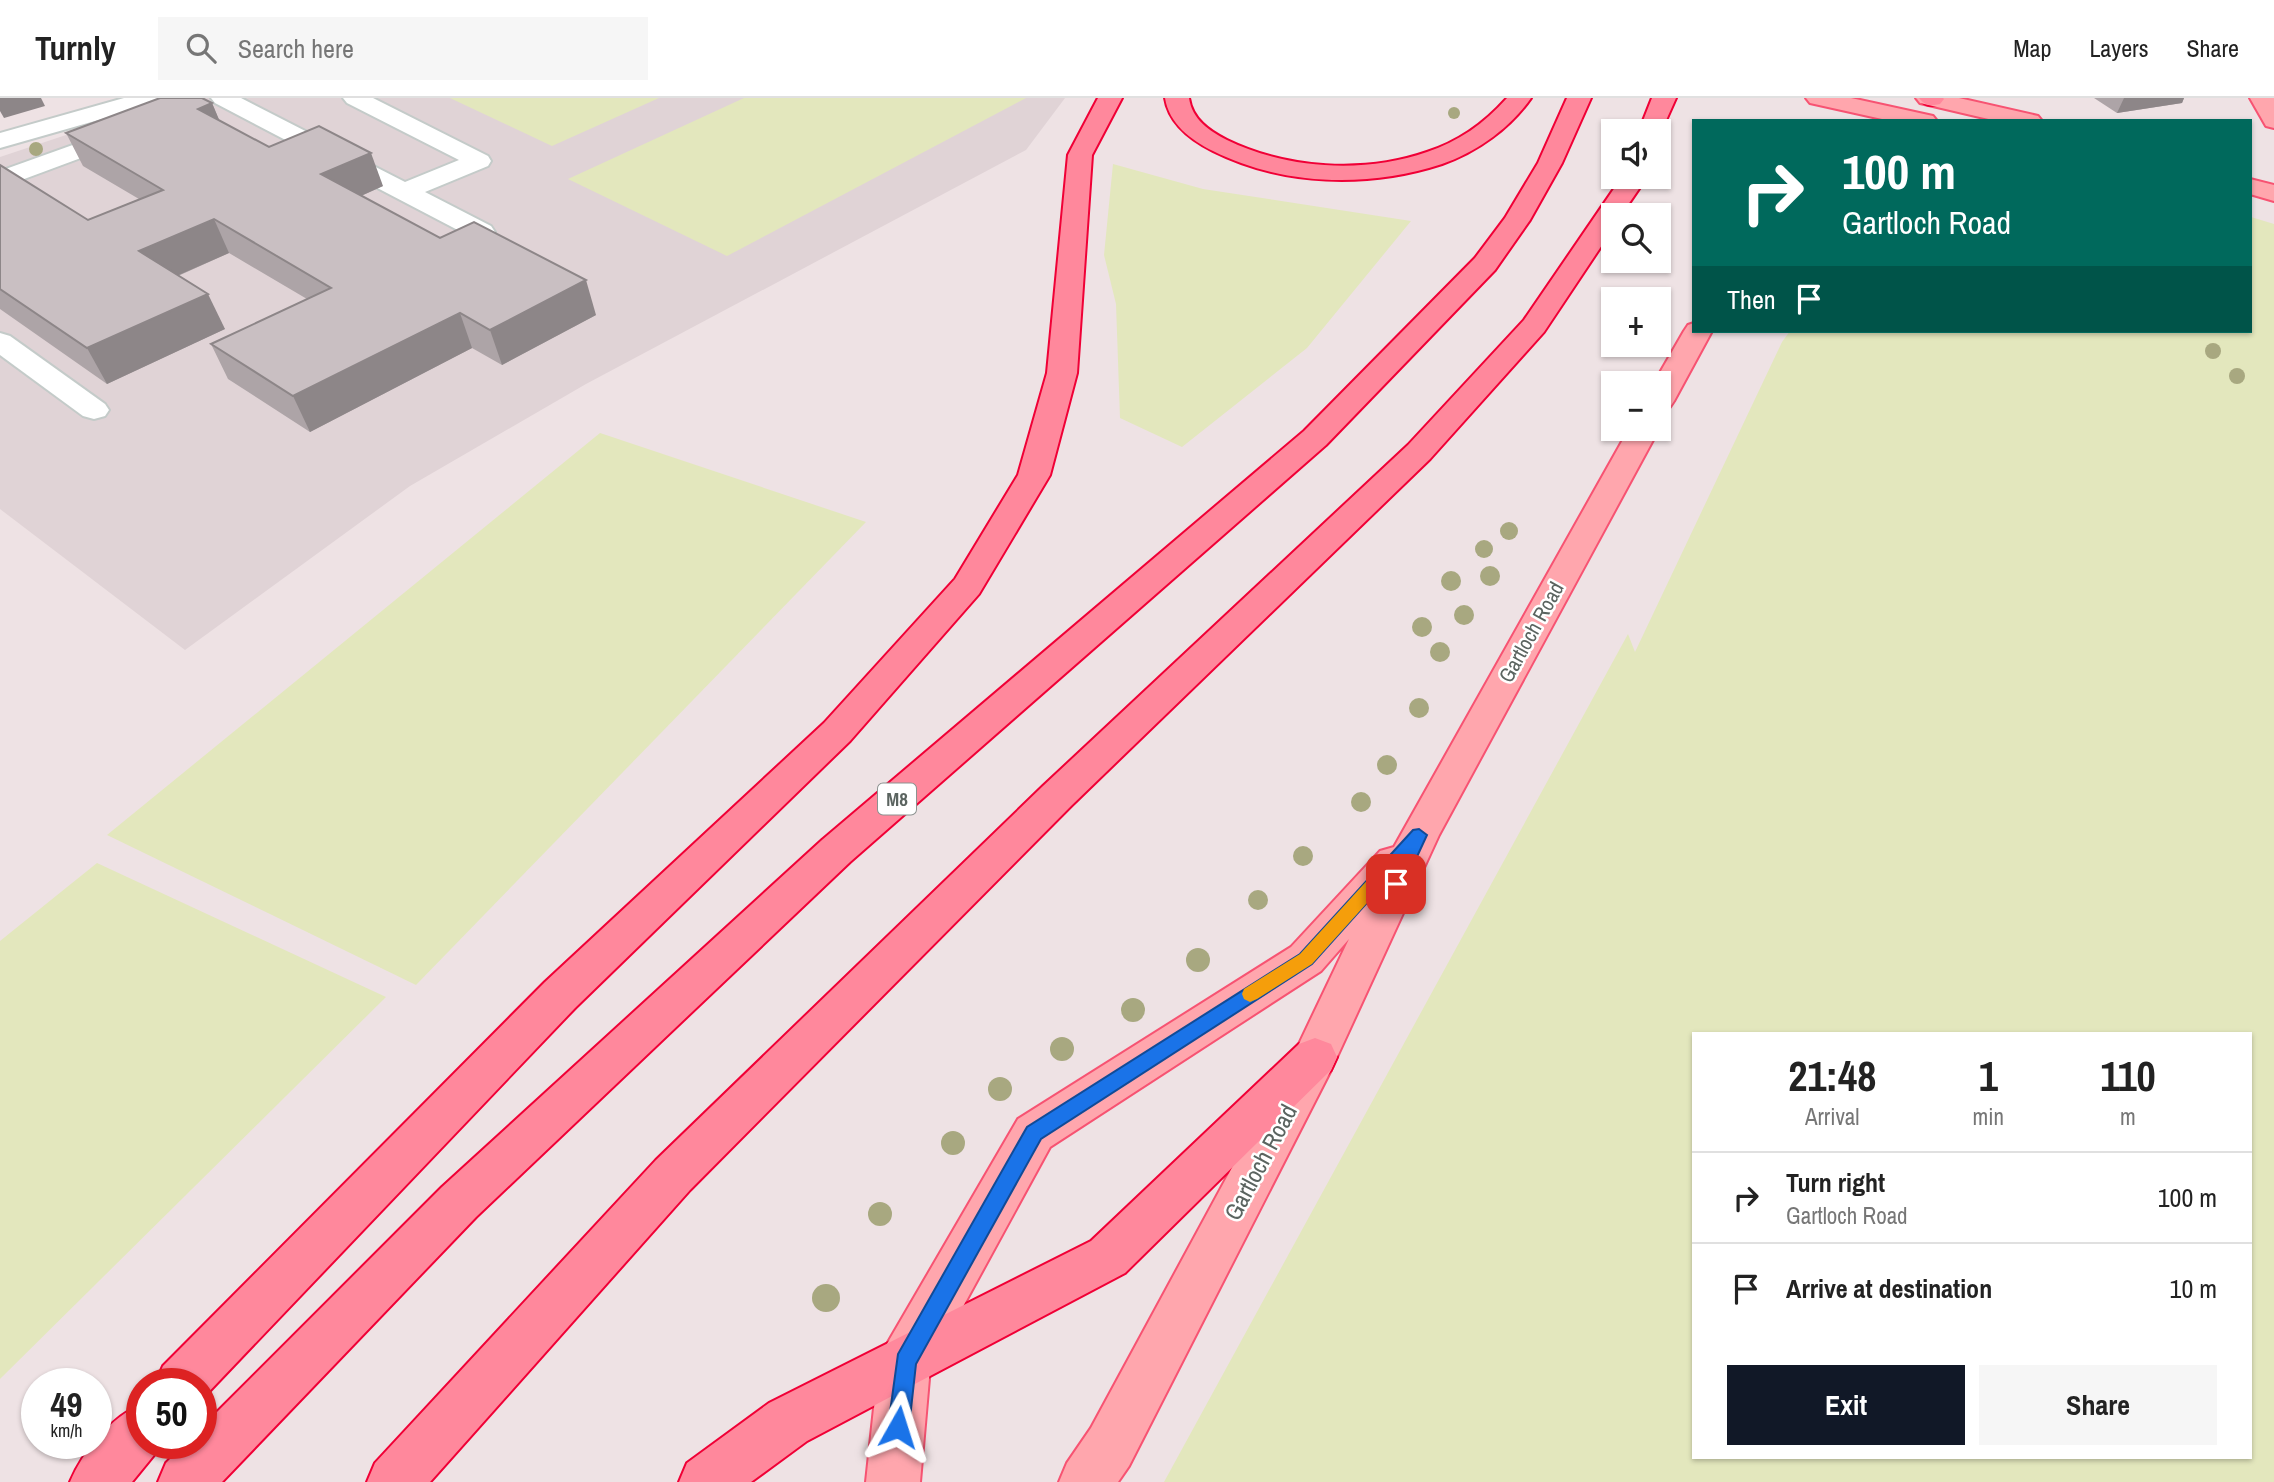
<!DOCTYPE html>
<meta charset="utf-8">
<style>
:root{--surface:#fff;--page:#f6f6f6;--text:#222;--muted:#767676;--line:#e0e0e0;--accent:#111827}
body{margin:0;font-family:"Archivo Narrow",sans-serif;background:var(--page);color:var(--text);height:100vh;display:flex;flex-direction:column;font-size:26px;white-space:nowrap}
*{box-sizing:border-box;margin:0}
p{font-size:23px;color:var(--muted)}
.icon{flex:none;width:38px;height:38px;fill:none;stroke:currentColor;stroke-width:2;stroke-linecap:round;stroke-linejoin:round}
.map{position:relative;flex:1;overflow:hidden}
.drawer{position:absolute;left:1692px;top:934px;width:560px;height:427px;display:flex;flex-direction:column;background:var(--surface);border-radius:0px;box-shadow:0 2px 5px #0004}
.drawer>*{flex:none}
.top-card{position:absolute;left:1692px;top:21px;width:560px;height:214px;border-radius:0px;box-shadow:0 2px 5px #0004;background:#00695c;color:#fff;overflow:hidden}
.buttons{position:absolute;left:1601px;top:21px;display:grid;gap:14px}
.buttons a{display:grid;place-items:center;width:70px;height:70px;border-radius:0px;background:var(--surface);box-shadow:0 2px 5px #0004;font-size:35px}
.speed{position:absolute;left:21px;top:1270px;display:flex;gap:14px;font-size:35px;font-weight:700;text-align:center}
.speed>*{display:grid;place-content:center;width:91px;height:91px;border-radius:50%;background:var(--surface);box-shadow:0 2px 5px #0004;line-height:1}
.speed small{font-size:18px;font-weight:400}
.speed .limit{border:10px solid #d22;background:#fff;color:#111}
.pin{position:absolute;display:grid;place-items:center;width:60px;height:60px;color:#fff;margin:-30px;border-radius:14px;box-shadow:0 4px 10px #0006}
.me{position:absolute;width:77px;margin:-38px;rotate:6deg;stroke-linejoin:round;filter:drop-shadow(0 0 5px #0008)}
.turn{display:flex;align-items:center;gap:24px;height:147px;padding:0 35px;font-size:32px}
.turn .icon{width:91px;height:91px;stroke-width:2.5}
.turn b{display:block;font-size:49px;line-height:60px}
.then{display:flex;align-items:center;height:66px;padding:0 35px;background:#0003;gap:14px;font-size:26px}
.eta{display:flex;justify-content:space-evenly;align-items:center;height:119px;text-align:center}
.eta b{font-size:42px;font-weight:700;line-height:49px}
.cta{display:flex;gap:14px;margin-top:auto;padding:14px 35px}
.cta a{flex:1;height:80px;border-radius:0px;background:var(--accent);color:#fff;font-size:28px;font-weight:700;line-height:80px;text-align:center}
.cta a+a{background:var(--page);color:var(--text)}
ul{padding:0;list-style:none}
li{display:flex;align-items:center;gap:21px;height:91px;padding:0 35px;border-top:2px solid var(--line)}
li div{flex:1}
li b{display:block;font-size:26px}
li em{font-style:normal}
header{display:flex;align-items:center;gap:42px;box-sizing:border-box;height:98px;padding:0 35px;background:var(--surface);border-bottom:2px solid var(--line)}
header strong{font-size:33px}
nav{display:flex;gap:38px;margin-inline-start:auto;font-size:24px}
.search{width:490px;height:63px;background:var(--page);display:flex;align-items:center;gap:18px;box-sizing:border-box;padding:0 24px;border-radius:0px;color:var(--muted);font-size:26px}
.map>svg:first-child{display:block}
.education{fill:#e0d3d6}
.green{fill:#e3e7bd;fill-rule:evenodd}
.lines{fill:none;stroke-linecap:round;stroke-linejoin:round}
.minor-casing{stroke:#c4cbc9;stroke-width:4}
.major-casing{stroke:#f75372;stroke-width:4}
.highway-casing{stroke:#f00036;stroke-width:4}
.minor{fill:#fff;fill-rule:evenodd}
.major{fill:#ffa6ad;fill-rule:evenodd}
.highway{fill:#ff889c;fill-rule:evenodd}
.tree{fill:#a8a880}
.wall{fill:#ada4a7}
.shaded-wall{fill:#8d8688}
.building{fill:#c9bfc2;stroke:#8d8688;stroke-width:2}
.route{fill:#1a73e8;stroke:#114b97;stroke-width:2}
.slow{fill:#f59e0b}
.labels{text-anchor:middle;dominant-baseline:central;stroke-width:5;stroke-linejoin:round;paint-order:stroke}
.shield{fill:#fff;stroke:#8c9290;stroke-width:2}
.shield-label{font-size:19px;font-weight:bold;fill:#5b6460}
.street-label{font-size:21px;fill:#5b6460;stroke:#fff}
.near-street-label{font-size:24px;fill:#5b6460;stroke:#fff}
</style>
<header>
<strong>Turnly</strong>
<div class="search"><svg class="icon" aria-label="search" viewBox="0 0 24 24"><circle cx="10" cy="10" r="6"/><path d="M15 15l6 6"/></svg>Search here</div>
<nav><a>Map</a><a>Layers</a><a>Share</a></nav>
</header>
<div class="map">
<svg width="2274" height="1384" viewBox="0 0 2274 1384">
<rect width="100%" height="100%" fill="#eee2e4"/>
<path class="education" d="M177,0H1065L1026,52L586,286L410,388L185,552L0,411V59Z"/>
<g class="green">
<path d="M450,0H659L552,48Z"/>
<path d="M744,0H1026L727,158L568,81Z"/>
<path d="M1113,66L1203,91L1411,123L1307,250L1182,349L1120,320L1116,206L1104,157Z"/>
<path d="M2251,119L2274,126V1384H1164L1628,536L1635,554L1782,244L1790,233H2250ZM2250,936V1360H1694V936Z"/>
<path d="M600,335L866,424L416,887L107,737Z"/>
<path d="M97,765L386,899L0,1281V843Z"/>
</g>
<g class="lines">
<defs>
<g id="minor">
<path d="M124,0H162L158,5L0,50V35Z"/>
<path d="M211,0H241L405,84L459,62L347,5L343,0H373L488,58L491,63L488,68L425,94L491,128L495,134L491,140L482,142L473,140L215,5Z"/>
<path d="M123,29L132,31L135,36L132,41L0,90V73Z"/>
<path d="M0,235L10,238L105,306L109,312L105,318L94,321L83,318L0,257Z"/>
</g>
<g id="major">
<path d="M1806,0H1851L1933,18L1937,23H1891L1810,5Z"/>
<path d="M1916,0H1959L2038,18L2042,23H1997L1920,5Z"/>
<path d="M2250,0H2274V30L2266,28Z"/>
<path d="M2250,81L2274,87V103L2250,96Z"/>
<path d="M1694,225V233H1712L1674,303L1670,309L1659,312V285H1654L1684,233L1688,227Z"/>
<path d="M1629,331H1659L1439,737L1331,972L1129,1368L1118,1384H1059L1067,1365L1091,1330L1299,946L1349,841L1321,873L1050,1049L930,1269L920,1384H866L879,1264L887,1246L1018,1021L1291,849L1380,753L1394,749Z"/>
</g>
<g id="highway">
<path d="M1098,0H1122L1092,57L1077,275L1050,377L979,496L850,643L575,910L201,1302V1286H155L163,1268L545,884L824,625L955,481L1018,377L1047,275L1068,57Z"/>
<path d="M1165,0H1189C1192,21 1209,33 1227,42C1287,71 1364,76 1427,54C1458,44 1485,25 1507,0H1531C1510,30 1477,54 1442,66C1368,90 1283,88 1213,53C1191,42 1169,26 1165,0Z"/>
<path d="M1567,0H1591L1562,65L1530,122L1495,172L1326,347L850,764L476,1119L222,1384H158L166,1365L185,1346H201V1330L442,1089L822,742L1304,333L1475,160L1505,120L1538,65Z"/>
<path d="M1652,0H1676L1659,38V33H1639Z"/>
<path d="M1919,0H1943L1944,1L1940,6C1931,8 1925,8 1919,0Z"/>
<path d="M1622,79H1647L1621,117H1614V129L1544,234L1430,361L1071,708L690,1092L430,1384H367L375,1365L656,1062L1043,688L1408,347L1524,222Z"/>
<path d="M1315,940L1331,946L1337,959L1331,972L1125,1175L807,1343L751,1384H679L687,1365L769,1305L1091,1143L1299,946Z"/>
<path d="M142,1306V1346H163L132,1384H70C83,1353 111,1319 142,1306Z"/>
</g>
</defs>
<use href="#minor" class="minor-casing"/>
<use href="#major" class="major-casing"/>
<use href="#highway" class="highway-casing"/>
<use href="#minor" class="minor"/>
<use href="#major" class="major"/>
<use href="#highway" class="highway"/>
</g>
<g class="tree">
<circle cx="1454" cy="15" r="6"/>
<circle cx="36" cy="51" r="7"/>
<circle cx="2213" cy="253" r="8"/>
<circle cx="2237" cy="278" r="8"/>
<circle cx="1509" cy="433" r="9"/>
<circle cx="1484" cy="451" r="9"/>
<circle cx="1490" cy="478" r="10"/>
<circle cx="1451" cy="483" r="10"/>
<circle cx="1464" cy="517" r="10"/>
<circle cx="1422" cy="529" r="10"/>
<circle cx="1440" cy="554" r="10"/>
<circle cx="1419" cy="610" r="10"/>
<circle cx="1387" cy="667" r="10"/>
<circle cx="1361" cy="704" r="10"/>
<circle cx="1303" cy="758" r="10"/>
<circle cx="1258" cy="802" r="10"/>
<circle cx="1198" cy="862" r="12"/>
<circle cx="1133" cy="912" r="12"/>
<circle cx="1062" cy="951" r="12"/>
<circle cx="1000" cy="991" r="12"/>
<circle cx="953" cy="1045" r="12"/>
<circle cx="880" cy="1116" r="12"/>
<circle cx="826" cy="1200" r="14"/>
</g>
<g class="wall">
<path d="M2094,0H2184L2182,5L2117,15Z"/>
<path d="M212,5L219,22L269,49L383,88L361,98L440,140L596,217L502,267L472,250L310,334L228,281L211,246L307,201L229,155L178,178L225,231L107,286L0,211V67L88,122L139,101L83,68L66,35Z"/>
</g>
<g class="shaded-wall">
<path d="M0,0H41L45,8L4,20L0,13Z"/>
<path d="M2124,0H2184L2182,5L2117,15Z"/>
<path d="M212,5L226,38L198,11Z"/>
<path d="M371,55L383,88L334,110L321,76Z"/>
<path d="M214,121L229,155L156,187L139,153Z"/>
<path d="M586,182L596,217L502,267L490,232Z"/>
<path d="M208,196L225,231L107,286L87,250Z"/>
<path d="M460,215L472,250L310,334L293,298Z"/>
</g>
<path class="building" d="M160,0H202L212,5L198,11L269,49L319,28L371,55L321,76L440,140L474,124L586,182L490,232L460,215L293,298L211,246L331,190L214,121L139,153L208,196L87,250L0,191V67L88,122L163,92L66,35Z"/>
<path class="route" d="M1419,731L1427,737L1402,791H1390L1387,786L1391,778L1312,866L1041,1041L916,1266L909,1329L906,1337L898,1340L891,1337L888,1329L898,1256L1027,1029L1300,856L1413,732Z"/>
<path class="slow" d="M1379,774L1385,776L1388,780L1385,785L1312,866L1257,901L1250,904L1244,901L1242,896L1244,891L1300,856L1373,776Z"/>
<g class="labels">
<rect class="shield" x="878" y="685.5" width="38" height="31" rx="5"/>
<g class="shield-label">
<text x="897" y="701">M8</text>
</g>
<g class="street-label">
<text transform="translate(1531 534) rotate(-61)">Gartloch Road</text>
</g>
<g class="near-street-label">
<text transform="translate(1260 1064) rotate(-62)">Gartloch Road</text>
</g>
</g>
</svg>
<div class="buttons">
<a><svg class="icon" aria-label="sound" viewBox="0 0 24 24"><path d="M4 9h4l5-4v14l-5-4H4zM17 9q2 3 0 6"/></svg></a>
<a><svg class="icon" aria-label="search" viewBox="0 0 24 24"><circle cx="10" cy="10" r="6"/><path d="M15 15l6 6"/></svg></a>
<a>+</a>
<a>−</a>
</div>
<div class="speed"><div>49<small>km/h</small></div><div class="limit">50</div></div>
<div class="pin" style="left:1396px;top:786px;background:#d93025"><svg class="icon" aria-label="arrive" viewBox="0 0 24 24"><path d="M6 21V4h12l-3 4 3 4H6"/></svg></div>
<svg class="me" style="left:898px;top:1329px" viewBox="-20 -20 40 40"><path d="M0-17L14 15 0 8-14 15z" fill="#1a73e8" stroke="#fff" stroke-width="4"/></svg>
<div class="top-card">
<div class="turn"><svg class="icon" aria-label="right" viewBox="0 0 24 24"><path d="M7 20v-9h11M14 6l5 5-5 5"/></svg><div><b>100 m</b>Gartloch Road</div></div>
<div class="then">Then<svg class="icon" aria-label="arrive" viewBox="0 0 24 24"><path d="M6 21V4h12l-3 4 3 4H6"/></svg></div>
</div>
<section class="drawer">
<div class="eta">
<div><b>21:48</b><p>Arrival</p></div>
<div><b>1</b><p>min</p></div>
<div><b>110</b><p>m</p></div>
</div>
<ul>
<li><svg class="icon" aria-label="right" viewBox="0 0 24 24"><path d="M7 20v-9h11M14 6l5 5-5 5"/></svg><div><b>Turn right</b><p>Gartloch Road</p></div><em>100 m</em></li>
<li><svg class="icon" aria-label="arrive" viewBox="0 0 24 24"><path d="M6 21V4h12l-3 4 3 4H6"/></svg><div><b>Arrive at destination</b></div><em>10 m</em></li>
</ul>
<div class="cta"><a>Exit</a><a>Share</a></div>
</section>
</div>
